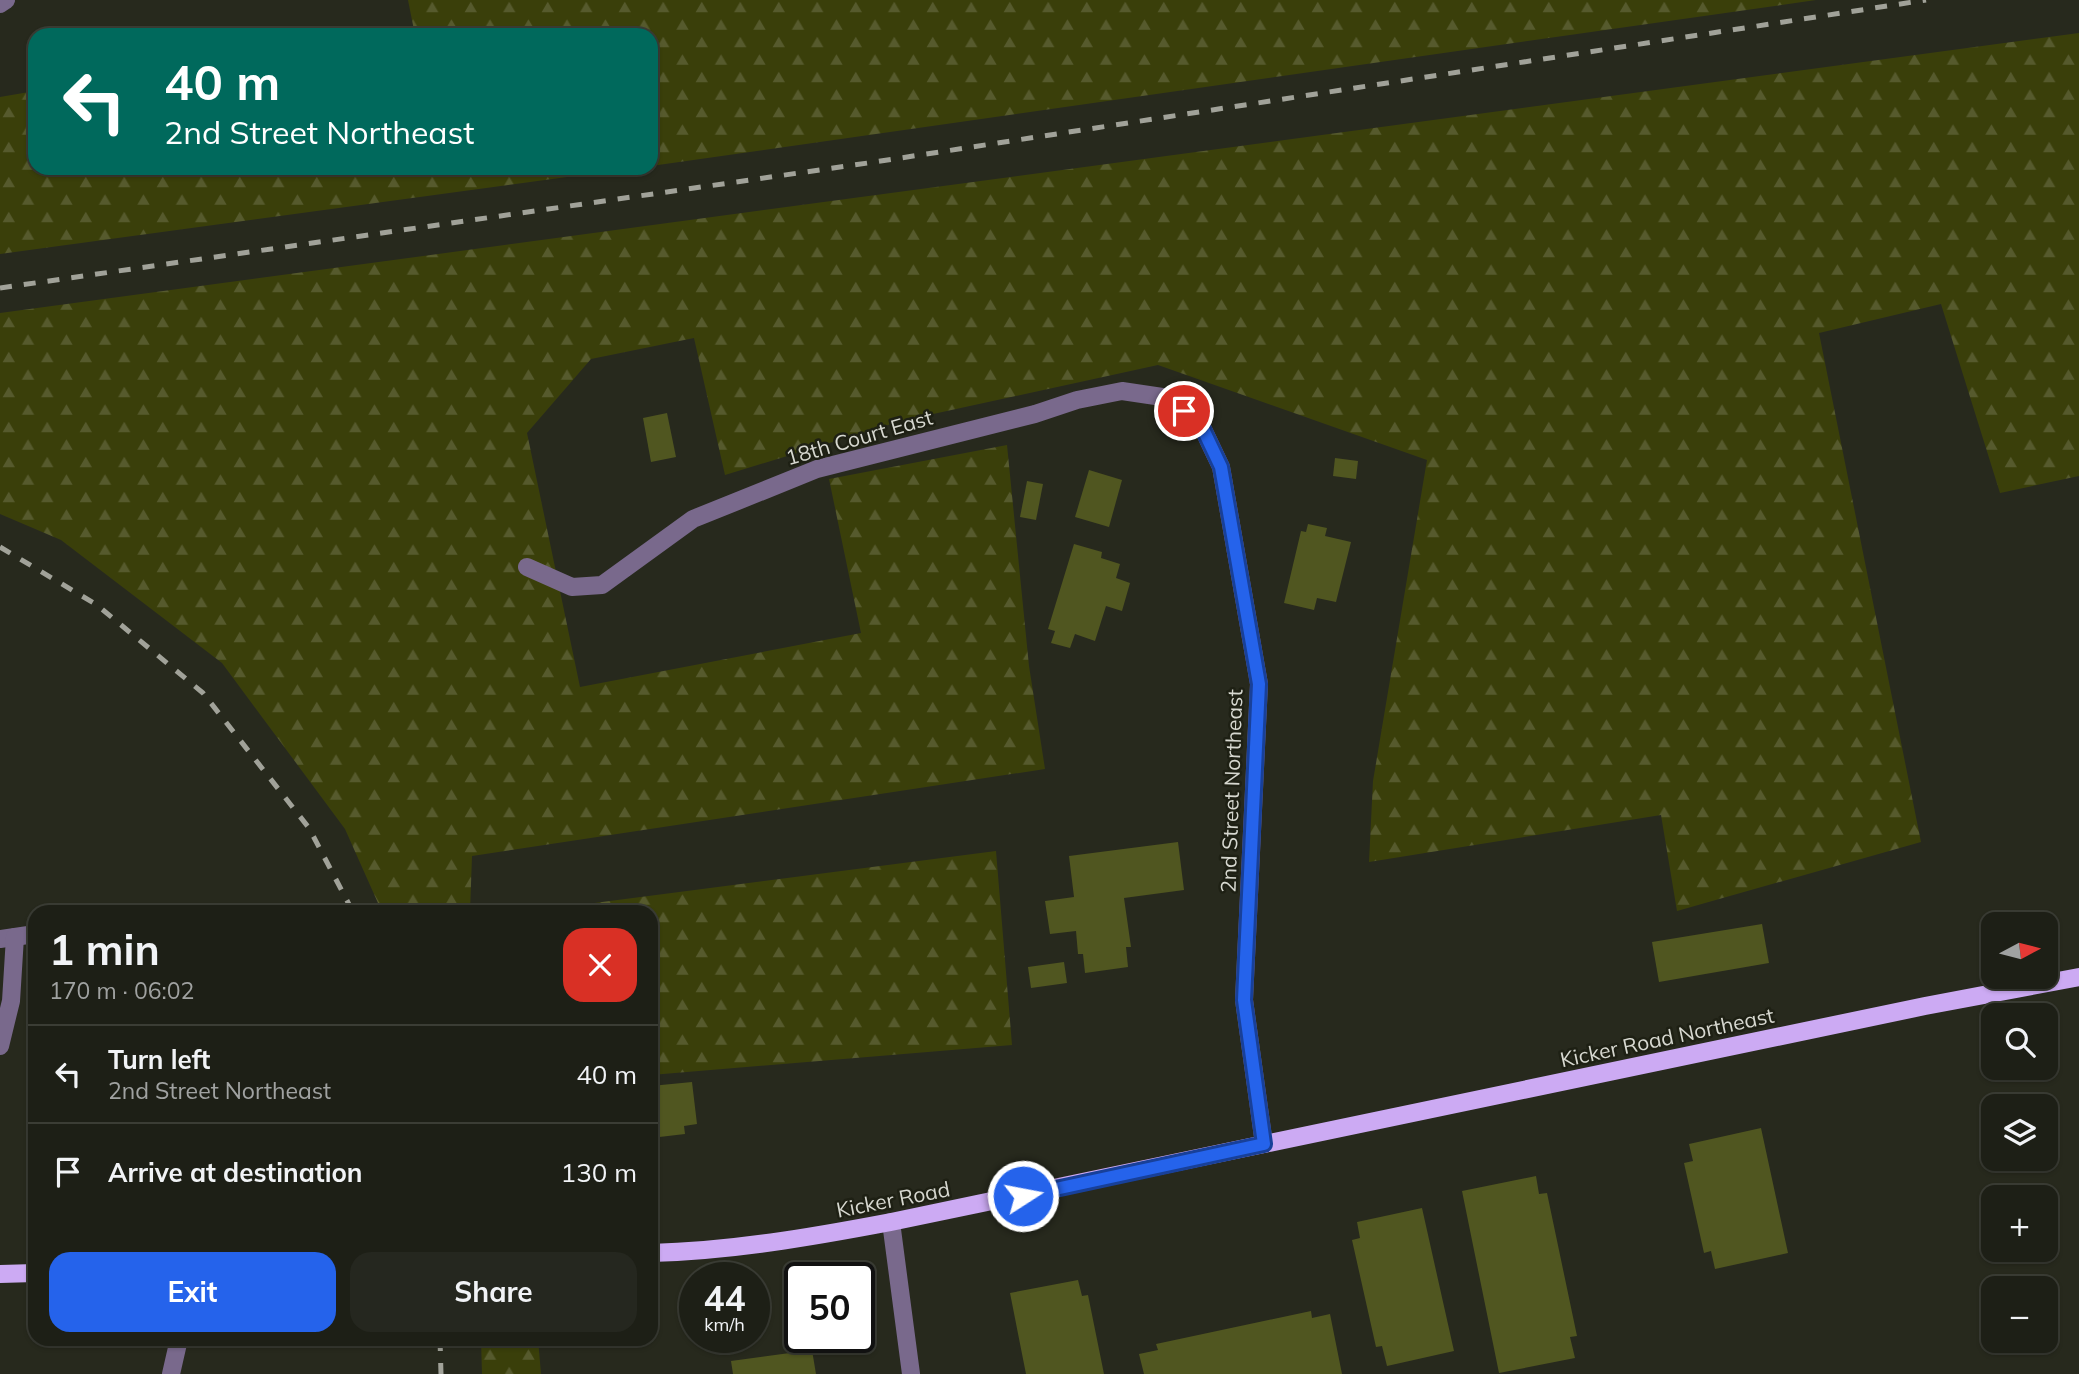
<!DOCTYPE html>
<meta charset="utf-8">
<style>
:root{--surface:#1d1f16;--page:#25271f;--text:#f1f3f6;--muted:#a0a2a1;--line:#3b3d35;--accent:#2563eb}
body{margin:0;font-family:Mulish,sans-serif;background:var(--page);color:var(--text);height:100vh;display:flex;flex-direction:column;font-size:26px;white-space:nowrap}
*{box-sizing:border-box;margin:0}
p{font-size:23px;color:var(--muted)}
.icon{flex:none;width:38px;height:38px;fill:none;stroke:currentColor;stroke-width:2;stroke-linecap:round;stroke-linejoin:round}
.map{position:relative;flex:1;overflow:hidden}
.panel{position:absolute;left:28px;top:905px;width:630px;height:441px;display:flex;flex-direction:column;background:var(--surface);border-radius:21px;box-shadow:0 2px 5px #0004,0 0 0 2px var(--line)}
.panel>*{flex:none}
.banner{position:absolute;left:28px;top:28px;width:630px;height:147px;border-radius:21px;box-shadow:0 2px 5px #0004,0 0 0 2px var(--line);background:#00695c;color:#fff;overflow:hidden}
.needle{width:46px;rotate:83deg}
.controls{position:absolute;left:1981px;top:912px;display:grid;gap:14px}
.controls a{display:grid;place-items:center;width:77px;height:77px;border-radius:14px;background:var(--surface);box-shadow:0 2px 5px #0004,0 0 0 2px var(--line);font-size:35px}
.speed{position:absolute;left:679px;top:1262px;display:flex;gap:14px;font-size:35px;font-weight:700;text-align:center}
.speed>*{display:grid;place-content:center;width:91px;height:91px;border-radius:50%;background:var(--surface);box-shadow:0 2px 5px #0004,0 0 0 2px var(--line);line-height:1}
.speed small{font-size:18px;font-weight:400}
.speed .limit{border:4px solid #111;border-radius:10px;background:#fff;color:#111}
.pin{position:absolute;display:grid;place-items:center;width:60px;height:60px;color:#fff;margin:-30px;border:4px solid #fff;border-radius:50%;box-shadow:0 2px 7px #0007}
.me{position:absolute;width:77px;margin:-38px;rotate:79deg;stroke-linejoin:round;filter:drop-shadow(0 0 5px #0008)}
.turn{display:flex;align-items:center;gap:24px;height:147px;padding:0 21px;font-size:32px}
.turn .icon{width:91px;height:91px;stroke-width:2.5}
.turn b{display:block;font-size:49px;line-height:60px}
.round{display:grid;place-items:center;flex:none;width:74px;height:74px;border-radius:21px;background:var(--page)}
.head{display:flex;align-items:center;justify-content:space-between;height:119px;padding:0 21px}
h1{font-size:42px;font-weight:700;line-height:52px}
.button{display:flex;gap:14px;margin-top:auto;padding:14px 21px}
.button a{flex:1;height:80px;border-radius:21px;background:var(--accent);color:#fff;font-size:28px;font-weight:700;line-height:80px;text-align:center}
.button a+a{background:var(--page);color:var(--text)}
ul{padding:0;list-style:none}
li{display:flex;align-items:center;gap:21px;height:98px;padding:0 21px;border-top:2px solid var(--line)}
li div{flex:1}
li b{display:block;font-size:26px}
li em{font-style:normal}
.map>svg:first-child{display:block}
.forest{fill:url(#forest-firs)}
.building{fill:#505620}
.lines{fill:none;stroke-linecap:round;stroke-linejoin:round}
.minor{stroke:#79698c;stroke-width:18}
.major{stroke:#ccaaf3;stroke-width:18}
.rail{stroke:#a1a299;stroke-width:5;stroke-dasharray:12 12;stroke-linecap:butt}
.route-casing{stroke:#184099;stroke-width:18}
.route{stroke:#2563eb;stroke-width:12}
.labels{text-anchor:middle;dominant-baseline:central;stroke-width:5;stroke-linejoin:round;paint-order:stroke}
.street-label{font-size:21px;fill:#d7d8d0;stroke:#1e2014}
</style>
<div class="map">
<svg width="2079" height="1374" viewBox="0 0 2079 1374">
<defs>
<pattern id="forest-firs" width="22" height="20" patternUnits="userSpaceOnUse" patternTransform="scale(1.75)"><rect width="22" height="20" fill="#3a3f0a"/><path d="M5 1l3.5 6h-7zM16 11l3.5 6h-7z" fill="#565a2d"/></pattern>
</defs>
<rect width="100%" height="100%" fill="#27291d"/>
<g class="forest">
<path d="M408,0H1816L651,166V35H387L414,30Z"/>
<path d="M2079,33V476L2000,493L1941,304L1819,333L1921,842L1677,911L1661,815L1369,862L1373,781L1427,460L1158,365L901,421L725,475L694,338L591,359L527,433L580,687L861,633L829,479L1007,445L1029,666L1045,769L472,856L470,912H382L345,829L222,663L61,540L0,514V313Z"/>
<path d="M35,91V168H633L0,254V97Z"/>
<path d="M996,851L1012,1045L651,1075V912H525Z"/>
<path d="M481,1339H538L541,1374H482Z"/>
</g>
<g class="building">
<path d="M667,413L676,457L651,462L643,418Z"/>
<path d="M1335,458L1358,461L1356,479L1333,476Z"/>
<path d="M1089,470L1122,480L1109,527L1075,517Z"/>
<path d="M1027,481L1043,484L1036,520L1020,517Z"/>
<path d="M1308,524L1327,528L1325,536L1351,542L1336,602L1317,598L1314,610L1284,603L1301,531L1306,532Z"/>
<path d="M1074,544L1102,552L1101,558L1120,564L1116,578L1130,583L1122,611L1106,606L1095,641L1075,634L1070,648L1051,643L1055,631L1048,629Z"/>
<path d="M1178,842L1184,890L1124,898L1131,947H1126L1128,967L1085,973L1083,954H1078L1076,931L1050,934L1045,901L1074,897L1069,856Z"/>
<path d="M1762,924L1769,963L1659,982L1652,942Z"/>
<path d="M1064,962L1067,983L1031,988L1028,967Z"/>
<path d="M692,1082L697,1124L684,1126L685,1134L651,1138V1086Z"/>
<path d="M1761,1128L1788,1253L1715,1269L1711,1251L1704,1253L1684,1163L1693,1161L1689,1144Z"/>
<path d="M1536,1176L1539,1194L1547,1193L1577,1336L1570,1337L1575,1358L1499,1373L1462,1191Z"/>
<path d="M1422,1208L1454,1351L1387,1366L1382,1346L1376,1347L1352,1240L1360,1238L1357,1222Z"/>
<path d="M1078,1280L1082,1296L1088,1295L1104,1374H1026L1010,1293Z"/>
<path d="M1311,1311L1312,1318L1330,1314L1342,1374H1144L1139,1354L1158,1350L1156,1344Z"/>
<path d="M812,1350L816,1374H733L731,1361Z"/>
</g>
<g class="lines">
<g class="minor">
<path d="M0,4L6,0"/>
<path d="M527,567L572,587L602,585L693,519L817,469L1035,414L1077,400L1122,391L1169,398L1202,427L1221,467L1259,684L1244,1000L1264,1144"/>
<path d="M0,939L35,934"/>
<path d="M0,1046L11,1001L15,937"/>
<path d="M891,1222L911,1374"/>
<path d="M171,1374L179,1339"/>
</g>
<g class="major">
<path d="M651,1253C731,1251 812,1237 891,1222L1925,1006L2079,977"/>
<path d="M0,1274L35,1273"/>
</g>
<g class="rail">
<path d="M0,288L868,163L1926,0"/>
<path d="M0,547L97,605L203,693L309,828L353,912"/>
<path d="M440,1339L441,1374"/>
</g>
</g>
<g class="lines">
<defs>
<path id="route" d="M1023,1196L1264,1144L1244,1000L1259,684L1221,467L1202,427L1184,411"/>
</defs>
<use href="#route" class="route-casing"/>
<use href="#route" class="route"/>
</g>
<g class="labels">
<g class="street-label">
<text transform="translate(859 437) rotate(-16)">18th Court East</text>
<text transform="translate(1231 791) rotate(-88)">2nd Street Northeast</text>
<text transform="translate(1667 1037) rotate(-12)">Kicker Road Northeast</text>
<text transform="translate(893 1199) rotate(-11)">Kicker Road</text>
</g>
</g>
</svg>
<div class="controls">
<a><svg class="needle" viewBox="-14 -14 28 28"><path d="M0-13l5 13h-10z" fill="#e53935"/><path d="M0 13l5-13h-10z" fill="#a0a2a1"/></svg></a>
<a><svg class="icon" aria-label="search" viewBox="0 0 24 24"><circle cx="10" cy="10" r="6"/><path d="M15 15l6 6"/></svg></a>
<a><svg class="icon" aria-label="layers" viewBox="0 0 24 24"><path d="M12 4l9 5-9 5-9-5zM3 14l9 5 9-5"/></svg></a>
<a>+</a>
<a>−</a>
</div>
<div class="speed"><div>44<small>km/h</small></div><div class="limit">50</div></div>
<div class="pin" style="left:1184px;top:411px;background:#d93025"><svg class="icon" aria-label="arrive" viewBox="0 0 24 24"><path d="M6 21V4h12l-3 4 3 4H6"/></svg></div>
<svg class="me" style="left:1023px;top:1196px" viewBox="-20 -20 40 40"><circle r="17" fill="#2563eb" stroke="#fff" stroke-width="3"/><path d="M0-11L8 9 0 5-8 9z" fill="#fff"/></svg>
<div class="banner">
<div class="turn"><svg class="icon" aria-label="left" viewBox="0 0 24 24"><path d="M17 20v-9H6M10 6l-5 5 5 5"/></svg><div><b>40 m</b>2nd Street Northeast</div></div>
</div>
<section class="panel">
<div class="head"><div><h1>1 min</h1><p>170 m · 06:02</p></div><a class="round" style="background:#d93025;color:#fff"><svg class="icon" aria-label="close" viewBox="0 0 24 24"><path d="M6 6l12 12M18 6L6 18"/></svg></a></div>
<ul>
<li><svg class="icon" aria-label="left" viewBox="0 0 24 24"><path d="M17 20v-9H6M10 6l-5 5 5 5"/></svg><div><b>Turn left</b><p>2nd Street Northeast</p></div><em>40 m</em></li>
<li><svg class="icon" aria-label="arrive" viewBox="0 0 24 24"><path d="M6 21V4h12l-3 4 3 4H6"/></svg><div><b>Arrive at destination</b></div><em>130 m</em></li>
</ul>
<div class="button"><a>Exit</a><a>Share</a></div>
</section>
</div>
